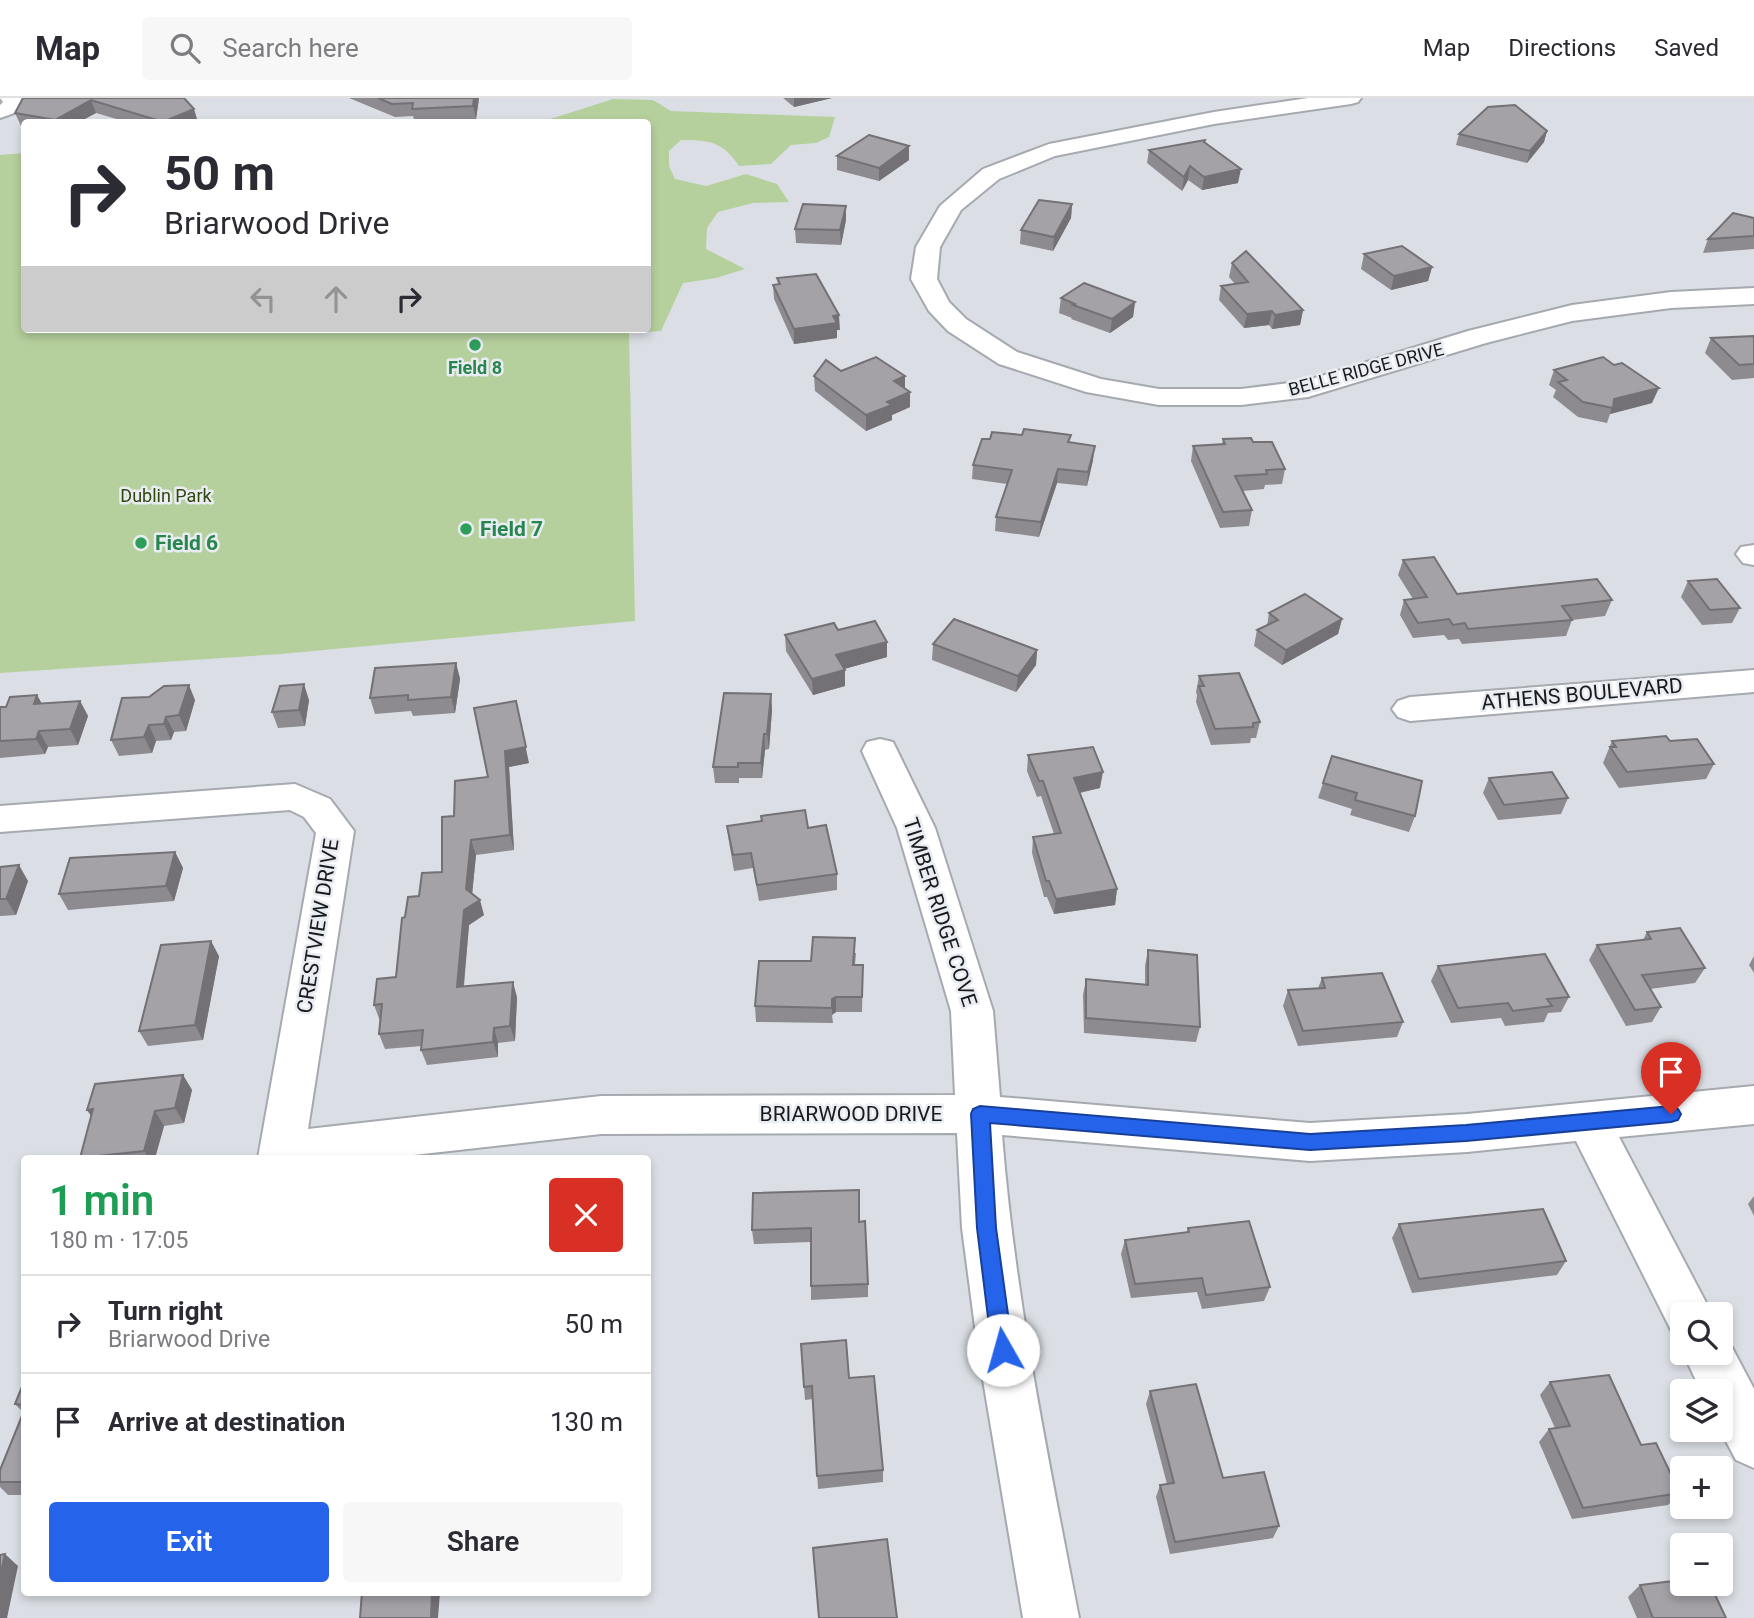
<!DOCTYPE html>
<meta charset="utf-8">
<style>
:root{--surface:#fff;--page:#f7f7f7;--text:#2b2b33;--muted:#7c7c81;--line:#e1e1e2;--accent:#2563eb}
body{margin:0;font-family:Roboto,sans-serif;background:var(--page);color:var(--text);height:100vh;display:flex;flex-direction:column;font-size:26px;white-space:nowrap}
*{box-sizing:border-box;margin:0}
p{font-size:23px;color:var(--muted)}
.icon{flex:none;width:38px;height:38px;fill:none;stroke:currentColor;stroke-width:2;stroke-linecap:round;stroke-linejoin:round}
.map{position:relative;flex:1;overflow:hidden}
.sheet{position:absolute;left:21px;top:1057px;width:630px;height:441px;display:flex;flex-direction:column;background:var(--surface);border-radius:7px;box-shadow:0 4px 10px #0003}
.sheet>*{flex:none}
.banner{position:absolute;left:21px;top:21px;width:630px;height:214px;border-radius:7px;box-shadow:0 4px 10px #0003;background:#fff;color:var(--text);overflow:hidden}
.buttons{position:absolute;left:1670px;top:1204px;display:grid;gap:14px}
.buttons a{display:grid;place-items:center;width:63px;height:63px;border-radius:7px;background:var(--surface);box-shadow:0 4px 10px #0003;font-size:35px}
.pin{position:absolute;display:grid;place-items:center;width:60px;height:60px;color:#fff;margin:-72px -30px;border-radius:50% 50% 50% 0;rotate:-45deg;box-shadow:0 0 7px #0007}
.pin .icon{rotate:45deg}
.me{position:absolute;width:77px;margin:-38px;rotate:353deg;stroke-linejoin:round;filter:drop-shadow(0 0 5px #0008)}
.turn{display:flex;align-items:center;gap:24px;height:147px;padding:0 28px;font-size:32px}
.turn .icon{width:91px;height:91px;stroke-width:2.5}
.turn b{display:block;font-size:49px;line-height:60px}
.lanes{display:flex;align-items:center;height:66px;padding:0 28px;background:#0003;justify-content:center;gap:35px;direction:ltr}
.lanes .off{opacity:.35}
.round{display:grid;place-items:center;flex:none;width:74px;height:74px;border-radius:7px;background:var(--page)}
.headline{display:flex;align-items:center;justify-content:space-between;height:119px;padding:0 28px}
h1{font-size:42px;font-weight:600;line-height:52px;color:#1e9e55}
.action{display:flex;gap:14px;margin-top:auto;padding:14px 28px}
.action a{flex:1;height:80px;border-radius:7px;background:var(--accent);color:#fff;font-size:28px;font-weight:600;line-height:80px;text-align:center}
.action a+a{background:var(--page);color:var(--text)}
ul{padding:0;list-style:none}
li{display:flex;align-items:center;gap:21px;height:98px;padding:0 28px;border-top:2px solid var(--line)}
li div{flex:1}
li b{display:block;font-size:26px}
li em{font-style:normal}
header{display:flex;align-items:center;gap:42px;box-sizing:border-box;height:98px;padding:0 35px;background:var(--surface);border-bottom:2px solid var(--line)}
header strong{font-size:33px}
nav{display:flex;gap:38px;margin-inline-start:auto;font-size:24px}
.search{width:490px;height:63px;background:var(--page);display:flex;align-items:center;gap:18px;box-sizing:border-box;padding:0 24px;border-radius:7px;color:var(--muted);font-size:26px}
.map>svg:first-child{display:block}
.green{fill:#b6d09d}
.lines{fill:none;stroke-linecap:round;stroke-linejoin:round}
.minor-casing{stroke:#a6a9af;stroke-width:4}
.minor{fill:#fff;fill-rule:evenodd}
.wall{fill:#8d8a90}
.shaded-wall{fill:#737175}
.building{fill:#a4a1a7;stroke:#737175;stroke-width:2}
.route{fill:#2563eb;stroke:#184099;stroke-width:2}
.leisure-dot{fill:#2e9e5b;stroke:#e9ecf2;stroke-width:2.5}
.labels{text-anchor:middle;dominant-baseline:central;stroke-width:5;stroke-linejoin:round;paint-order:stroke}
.far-leisure-label{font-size:18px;font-weight:bold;fill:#27864d;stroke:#e9ecf2}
.far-street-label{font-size:18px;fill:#181a1c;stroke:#e9ecf2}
.far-park-label{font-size:18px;fill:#30470c;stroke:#e9ecf2}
.leisure-label{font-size:21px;font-weight:bold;fill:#27864d;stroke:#e9ecf2;text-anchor:start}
.street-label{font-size:21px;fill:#181a1c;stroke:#e9ecf2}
</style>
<header>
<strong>Map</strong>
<div class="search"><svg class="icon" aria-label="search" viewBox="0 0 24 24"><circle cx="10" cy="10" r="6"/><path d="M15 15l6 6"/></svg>Search here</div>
<nav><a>Map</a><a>Directions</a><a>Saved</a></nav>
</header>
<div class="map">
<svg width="1754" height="1520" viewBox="0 0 1754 1520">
<rect width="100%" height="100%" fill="#dbdfe5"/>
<path class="green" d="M613,1L653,2L671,13L835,19L829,39L816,45L791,47L771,66L739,68C723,44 710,42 681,42L669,53V68L675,81L706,88L746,76L777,86L789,104L753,105L718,114L707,130L706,151L745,171L716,180L683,185L661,233L629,235L635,523L281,556L0,575V57L24,55V231H648V24H541Z"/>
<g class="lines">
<defs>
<g id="minor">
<path d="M0,0H22L24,3L17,14L0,20V7L3,4Z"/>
<path d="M1308,0H1361L1358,4L1351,6L1214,26L1055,58L999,81L961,112L940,149L937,181L949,204L966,221L1017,254L1101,281L1159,291H1241L1305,283L1468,233L1572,207L1671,194L1754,190V206L1671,210L1572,223L1486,245L1308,299L1241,307H1159L1086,294L999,266L948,233L929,213L911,181L916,149L940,108L983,71L1049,46L1214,14Z"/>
<path d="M1754,447V467L1743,465L1736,456L1741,449Z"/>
<path d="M1754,572V594L1410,623L1398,619L1392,611L1398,603L1410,599Z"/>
<path d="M880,641L893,644L935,730L993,913L1000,999L1310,1025L1467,1016L1754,988V1026L1619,1039L1712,1216H1682V1236L1671,1232L1576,1043L1467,1054L1310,1063L1002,1037C1015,1200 1048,1359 1079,1520H1023L978,1252L962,1130L957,1035L601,1036L387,1060H258L316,735L304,719L290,712L0,734V708L295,686L330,701L354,733L308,1031L601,998L955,997L951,913L897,730L862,653L867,644Z"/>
<path d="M1720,1236L1726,1238L1754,1291V1370L1736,1362L1720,1332V1293H1701L1683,1255H1720Z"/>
</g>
</defs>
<use href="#minor" class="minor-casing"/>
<use href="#minor" class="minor"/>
</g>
<g class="wall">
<path d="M23,0H184L198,24H127L96,15L79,24H24V29L21,28L15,15Z"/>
<path d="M349,0H479L476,21L415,24L413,18L395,19Z"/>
<path d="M783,0H832L794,9Z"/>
<path d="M1547,33L1544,44L1527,65L1456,47L1459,36Z"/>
<path d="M1205,42V45L1238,85L1202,92L1188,82L1182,93L1147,65L1149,52Z"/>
<path d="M837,58L909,62L879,83L837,72Z"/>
<path d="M1072,106L1071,120L1053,153L1020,146L1021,132Z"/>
<path d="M1754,120V151L1703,155L1708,141Z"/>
<path d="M846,122L841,147L796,145L795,131Z"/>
<path d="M1364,156L1432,169L1428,183L1391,192L1361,171Z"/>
<path d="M1232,165L1303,212L1300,227L1272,231L1269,227L1244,230L1219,202L1221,188L1235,186L1229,179Z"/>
<path d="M777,180L840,232H837V240L794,246L774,201L773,187L778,186Z"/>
<path d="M1061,200L1135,204L1133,219L1110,235L1071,221L1072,220L1059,215Z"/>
<path d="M1754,238V280L1732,282L1705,255L1711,240Z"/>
<path d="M1554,272L1652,305L1610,316L1607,325L1578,319L1553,299L1556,292L1549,287Z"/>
<path d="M841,273L905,291L910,309L892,317V322L866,333L815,293L814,278Z"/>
<path d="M1223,341L1253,344L1285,371L1282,386L1265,387L1264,391L1243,393L1252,412L1249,428L1220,430L1191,363L1193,348L1222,346Z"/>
<path d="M1070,345L1093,362L1087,388L1057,385L1039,439L995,433L996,419L1007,386L972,381L973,367Z"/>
<path d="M1403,462L1457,496L1612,502L1605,518L1572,522L1566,538L1462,546L1459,541L1448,542L1444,537L1413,540L1400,517L1404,502L1413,501L1398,477Z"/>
<path d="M1688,483L1740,510L1732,525L1702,527L1681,499Z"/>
<path d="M1269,515L1342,521L1338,536L1282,567L1254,548L1257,532L1267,528Z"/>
<path d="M838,532L887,559L844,571L845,588L813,597L786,553L785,537Z"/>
<path d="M933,546L1037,552L1036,567L1016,594L932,562Z"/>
<path d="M456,565L460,581L455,615L413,618L411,613L375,616L370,600Z"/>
<path d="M1199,578L1260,624L1256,640H1251L1250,645L1211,647L1196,604L1197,597L1196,594Z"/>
<path d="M771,596L772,612L769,651L765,652L762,680H739V685H715L713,669Z"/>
<path d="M37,597L42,606L80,603L88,618L78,647L48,649L45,656L0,660V609H6Z"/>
<path d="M195,602L186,633L174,634L171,642L156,643L152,655L119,658L111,642Z"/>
<path d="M309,602L305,628L278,630L272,614Z"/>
<path d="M474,610L529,665L509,669L514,752L476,757L472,796L484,817L469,827L464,888L517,899L515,943L498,945V959L427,967L421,952L422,948L385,951L379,936L381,923H380L374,907L396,879L405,819L419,798L442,774L454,718L488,679Z"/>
<path d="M1612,643H1670L1714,666L1706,681L1619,690L1603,665Z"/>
<path d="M1028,657L1100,690L1080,695L1117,791L1115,807L1054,816L1047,799H1044L1032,755L1033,739L1054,736L1041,698L1037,699L1027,673Z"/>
<path d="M1332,658L1415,718L1409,734L1350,717L1352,711L1318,700Z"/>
<path d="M1489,680L1568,700L1561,716L1498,722L1483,695Z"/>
<path d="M762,723L808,730L837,776V792L759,803L753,770L734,773L729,744L727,728Z"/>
<path d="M175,754L183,770L174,803L68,812L59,796Z"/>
<path d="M0,769L28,783L16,817L0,818Z"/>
<path d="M1647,834L1705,870L1695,885L1650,891L1661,909L1652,924L1626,928L1589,862L1597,847L1643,842Z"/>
<path d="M1148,852L1200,929L1196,944L1084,935L1083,897L1086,881L1145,886V868Z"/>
<path d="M856,855L855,867H863L862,914H836L832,917L833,925L756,924L755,908L811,863Z"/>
<path d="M219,858L203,942L148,948L139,933Z"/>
<path d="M1754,858V875L1749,867Z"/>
<path d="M1438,868L1569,899L1561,914L1548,915L1544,924L1505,928L1501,920L1451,925L1431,883Z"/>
<path d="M1322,880L1403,924L1397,939L1298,948L1283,908L1288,892L1318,890Z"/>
<path d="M183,977L192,992L184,1025L164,1028L155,1060H80Z"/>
<path d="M1754,1098V1118L1748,1106Z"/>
<path d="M859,1124L868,1186V1199L811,1202V1144L754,1146L752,1132Z"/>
<path d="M1399,1126L1566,1163L1557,1177L1412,1195L1392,1140Z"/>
<path d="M1188,1130L1270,1189L1264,1203L1202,1211L1197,1194L1131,1200L1121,1156L1125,1142L1187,1134Z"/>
<path d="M801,1246L849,1280L883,1372V1384L818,1391L813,1301L805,1302Z"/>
<path d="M24,1284V1397H8L0,1389V1372L24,1315L15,1306Z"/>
<path d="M1550,1284L1641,1347L1680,1395L1668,1407L1572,1421L1539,1344L1549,1331L1555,1330L1540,1297Z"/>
<path d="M1150,1293L1223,1380L1279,1428L1273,1440L1170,1456L1156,1399L1160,1387L1167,1386L1146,1306Z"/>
<path d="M1640,1487L1726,1520H1637L1628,1499Z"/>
</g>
<g class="shaded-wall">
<path d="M474,0H479L476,21L473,8Z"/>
<path d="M794,0H832L794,9Z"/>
<path d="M91,2L96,15L79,24H56L55,22Z"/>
<path d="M194,11L198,24H163Z"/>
<path d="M1547,33L1544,44L1527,65L1530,53Z"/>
<path d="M909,48V62L879,83V70Z"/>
<path d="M1190,68L1188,82L1182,93L1184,79Z"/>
<path d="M1241,71L1238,85L1202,92L1204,79Z"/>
<path d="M1072,106L1071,120L1053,153L1054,139Z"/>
<path d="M846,108V122L841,147L840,132Z"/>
<path d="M1432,169L1428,183L1391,192L1394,178Z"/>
<path d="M1135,204L1133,219L1110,235L1112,221Z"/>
<path d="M1303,212L1300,227L1272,231L1275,217Z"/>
<path d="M1272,213L1269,227L1244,230L1247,216Z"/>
<path d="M839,217L840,232H837V240L794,246V231L833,218Z"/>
<path d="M905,278V293L894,283Z"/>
<path d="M1659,290L1652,305L1610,316L1614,301Z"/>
<path d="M910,294V309L892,317V322L866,333V317L887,304Z"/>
<path d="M1095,348L1093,362L1087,388L1088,374Z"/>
<path d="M1058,371L1057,385L1039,439L1041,424Z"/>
<path d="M1342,521L1338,536L1282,567L1286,552Z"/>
<path d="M887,544V559L837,573L836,557Z"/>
<path d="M1037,552L1036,567L1016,594L1018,578Z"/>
<path d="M456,565L460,581L455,615L451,599Z"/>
<path d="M845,572V588L813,597L812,581Z"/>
<path d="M304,586L309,602L305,628L299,612Z"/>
<path d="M189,587L195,602L186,633L179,617Z"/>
<path d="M771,596L772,612L769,651L767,636Z"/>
<path d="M37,597L45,612L34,606Z"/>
<path d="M80,603L88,618L78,647L70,631Z"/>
<path d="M516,603L529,665L509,669L514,752L510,737L505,653Z"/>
<path d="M166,619L174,634L171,642L164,626Z"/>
<path d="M149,627L156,643L152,655L144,639Z"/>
<path d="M39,633L48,649L45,656L36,641Z"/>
<path d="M764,636L765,652L762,680L761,665Z"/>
<path d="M1103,674L1100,690L1072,696L1074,680Z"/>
<path d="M471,742L476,757L471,807L466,791Z"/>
<path d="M175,754L183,770L174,803L166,788Z"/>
<path d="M19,767L28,783L16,817L6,801Z"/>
<path d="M1117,791L1115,807L1054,816L1056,801Z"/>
<path d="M480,802L484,817L469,827L462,904L457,889L464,812Z"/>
<path d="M211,843L219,858L203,942L195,927Z"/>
<path d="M513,884L517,899L515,943L510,928Z"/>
<path d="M836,899V914L832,917V901Z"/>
<path d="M494,930L498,945V959L493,944Z"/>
<path d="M183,977L192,992L184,1025L175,1010Z"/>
<path d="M93,1011L97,1027L87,1012Z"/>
<path d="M155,1013L164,1028L155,1060H149L144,1053Z"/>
<path d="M5,1456L18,1468L7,1520H0V1479Z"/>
<path d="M432,1494H440L438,1520H431Z"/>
</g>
<g class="building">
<path d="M23,0H184L194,11L163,24L91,2L55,22L15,15Z"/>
<path d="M378,0H474L473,8L412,11L413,5L392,6Z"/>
<path d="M1515,7L1547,33L1530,53L1459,36L1488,9Z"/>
<path d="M869,37L909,48L879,70L837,58Z"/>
<path d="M1205,42L1204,44L1241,71L1204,79L1190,68L1184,79L1149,52Z"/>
<path d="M1039,102L1072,106L1054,139L1021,132Z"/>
<path d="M803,106L846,108L840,132L795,131Z"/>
<path d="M1733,115L1754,120V138L1708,141Z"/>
<path d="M1402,148L1432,169L1394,178L1364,156Z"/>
<path d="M1246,153L1303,212L1275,217L1272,213L1247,216L1221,188L1248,184L1232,165Z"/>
<path d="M816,176L839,217L833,218L837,225L794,231L773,187L780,186L777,180Z"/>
<path d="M1084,185L1135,204L1112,221L1073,207L1075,206L1061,200Z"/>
<path d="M1754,238V266L1739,267L1711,240Z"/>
<path d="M876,259L905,278L894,283L910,294L887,304L892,307L866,317L814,278L826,262L841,273Z"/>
<path d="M1603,259L1614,267L1622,265L1659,290L1614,301L1613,310L1583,304L1558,284L1567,282L1554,272Z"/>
<path d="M1024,331L1071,337L1068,344L1095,348L1088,374L1058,371L1041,424L996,419L1012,372L973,367L982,341H990L992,334L1022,337Z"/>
<path d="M1251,340L1253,344H1272L1285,371L1266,372L1267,376L1235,378L1252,412L1223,414L1193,348L1225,346L1223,341Z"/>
<path d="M1434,459L1457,496L1597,481L1612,502L1562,508L1572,522L1468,531L1465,525L1453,527L1449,521L1418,525L1404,502L1427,499L1403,462Z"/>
<path d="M1717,481L1740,510L1710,512L1688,483Z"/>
<path d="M1305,496L1342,521L1286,552L1257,532L1278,522L1269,515Z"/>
<path d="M954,521L1037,552L1018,578L933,546Z"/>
<path d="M875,523L887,544L836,557L845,572L812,581L785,537L834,525L838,532Z"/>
<path d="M456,565L451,599L408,602V597L370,600L375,570Z"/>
<path d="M1239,575L1260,624L1253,625V629L1215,631L1199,588H1204L1199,578Z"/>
<path d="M304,586L299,612L272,614L280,588Z"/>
<path d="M189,587L179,617L166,619L164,626L149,627L144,639L111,642L122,600L149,599L164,588Z"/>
<path d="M724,595L771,596L767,636H764L761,665H738V669H713Z"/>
<path d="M37,597L34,606L80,603L70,631L39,633L36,641L0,643V609H6L10,599Z"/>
<path d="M516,603L526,649L505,653L510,737L471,742L466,791L480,802L464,812L457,889L513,884L510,928L494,930L493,944L421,952L423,932L379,936L382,906L374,907L377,881L396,879L402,820L405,819L408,799L419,798L422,775L442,774V719L454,718L455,683L488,679L474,610Z"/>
<path d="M1666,638L1670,643L1697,641L1714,666L1627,674L1610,649H1616L1612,643Z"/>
<path d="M1093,649L1103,674L1074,680L1117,791L1056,801L1049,783H1046L1033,739L1061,735L1043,683H1039L1028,657Z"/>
<path d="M1332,658L1422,683L1415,718L1355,702L1357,695L1323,685Z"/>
<path d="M1552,674L1568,700L1504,707L1489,680Z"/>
<path d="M805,712L808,730L826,727L837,776L757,787L751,755L733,757L727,728L762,723L761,718Z"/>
<path d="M175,754L166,788L59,796L70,760Z"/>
<path d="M19,767L6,801H0V769Z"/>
<path d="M1680,830L1705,870L1642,877L1661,909L1635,912L1597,847L1651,841L1647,834Z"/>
<path d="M813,839L855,840L853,867H863L862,899H836L832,901V910L755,908L759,863H811Z"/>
<path d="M211,843L195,927L139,933L161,847Z"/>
<path d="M1148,852L1197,857L1200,929L1086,920V881L1148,887Z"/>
<path d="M1545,856L1569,899L1547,901L1552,908L1513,913L1508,905L1458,910L1438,868Z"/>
<path d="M1382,875L1403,924L1303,933L1288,892L1325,890L1322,880Z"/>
<path d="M183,977L175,1010L155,1013L144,1053L80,1060L93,1011L87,1012L95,986Z"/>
<path d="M859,1092V1124L865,1123L868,1186L811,1188V1130L752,1132L753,1095Z"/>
<path d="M1543,1111L1566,1163L1419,1181L1399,1126Z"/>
<path d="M1249,1123L1270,1189L1206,1197L1202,1180L1135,1186L1125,1142L1189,1134L1188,1130Z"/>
<path d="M846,1242L849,1280L874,1278L883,1372L817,1378L812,1288L804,1289L801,1246Z"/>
<path d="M1609,1277L1641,1347L1656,1345L1680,1395L1583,1410L1549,1331L1570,1328L1550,1284Z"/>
<path d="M24,1284V1307L15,1306Z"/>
<path d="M1196,1286L1223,1380L1264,1374L1279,1428L1175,1444L1160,1387L1174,1385L1150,1293Z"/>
<path d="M24,1313V1384H0V1372Z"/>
<path d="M887,1441L897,1520H819L813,1450Z"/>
<path d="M5,1456L0,1479V1457Z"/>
<path d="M1682,1482V1486H1710L1726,1520H1653L1640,1487Z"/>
<path d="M362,1494H432L431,1520H360Z"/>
</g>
<path class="route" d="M980,1008L1310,1036L1466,1027L1671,1008L1678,1011L1681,1016L1678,1022L1671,1024L1466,1043L1310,1052L990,1025L996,1130L1013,1252L1010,1259L1003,1262L995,1259L992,1252L977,1130L971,1016L973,1011Z"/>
<g class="leisure-dot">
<circle cx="475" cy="247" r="7"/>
<circle cx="466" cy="431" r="7"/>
<circle cx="141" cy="445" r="7"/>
</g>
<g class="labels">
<g class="far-leisure-label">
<text x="475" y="269">Field 8</text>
</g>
<g class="far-street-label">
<text transform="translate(1366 271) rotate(-15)">BELLE RIDGE DRIVE</text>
</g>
<g class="far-park-label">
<text x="166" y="397">Dublin Park</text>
</g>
<g class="leisure-label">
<text x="480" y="431">Field 7</text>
<text x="155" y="445">Field 6</text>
</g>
<g class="street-label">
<text transform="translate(1582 596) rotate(-5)">ATHENS BOULEVARD</text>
<text transform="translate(940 814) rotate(72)">TIMBER RIDGE COVE</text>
<text transform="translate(318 828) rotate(-81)">CRESTVIEW DRIVE</text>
<text x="851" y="1016">BRIARWOOD DRIVE</text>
</g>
</g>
</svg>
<div class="buttons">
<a><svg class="icon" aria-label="search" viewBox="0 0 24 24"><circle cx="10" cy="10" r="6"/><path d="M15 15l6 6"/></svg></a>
<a><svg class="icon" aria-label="layers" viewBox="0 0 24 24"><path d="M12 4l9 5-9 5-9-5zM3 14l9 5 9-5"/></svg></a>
<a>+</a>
<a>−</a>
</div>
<div class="pin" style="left:1671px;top:1016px;background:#d93025"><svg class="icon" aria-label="arrive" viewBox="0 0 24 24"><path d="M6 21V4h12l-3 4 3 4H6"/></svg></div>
<svg class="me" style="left:1003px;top:1252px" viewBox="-20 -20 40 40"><circle r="19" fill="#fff"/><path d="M0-13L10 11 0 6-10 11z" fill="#2563eb"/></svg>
<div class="banner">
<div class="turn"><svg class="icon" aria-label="right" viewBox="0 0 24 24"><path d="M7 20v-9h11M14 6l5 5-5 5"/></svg><div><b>50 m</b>Briarwood Drive</div></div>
<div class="lanes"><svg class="icon off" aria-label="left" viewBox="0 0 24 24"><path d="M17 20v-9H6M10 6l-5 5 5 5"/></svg><svg class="icon off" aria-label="ahead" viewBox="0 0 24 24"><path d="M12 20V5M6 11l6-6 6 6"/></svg><svg class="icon" aria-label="right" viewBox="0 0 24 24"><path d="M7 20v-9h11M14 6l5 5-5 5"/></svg></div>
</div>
<section class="sheet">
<div class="headline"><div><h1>1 min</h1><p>180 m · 17:05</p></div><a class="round" style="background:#d93025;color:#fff"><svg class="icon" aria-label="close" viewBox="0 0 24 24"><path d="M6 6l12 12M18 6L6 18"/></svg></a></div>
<ul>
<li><svg class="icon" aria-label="right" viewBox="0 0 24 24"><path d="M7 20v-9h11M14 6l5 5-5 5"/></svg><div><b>Turn right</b><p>Briarwood Drive</p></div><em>50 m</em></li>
<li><svg class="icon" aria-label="arrive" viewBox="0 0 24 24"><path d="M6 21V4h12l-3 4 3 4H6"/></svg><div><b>Arrive at destination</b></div><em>130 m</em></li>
</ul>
<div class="action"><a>Exit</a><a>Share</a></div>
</section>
</div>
